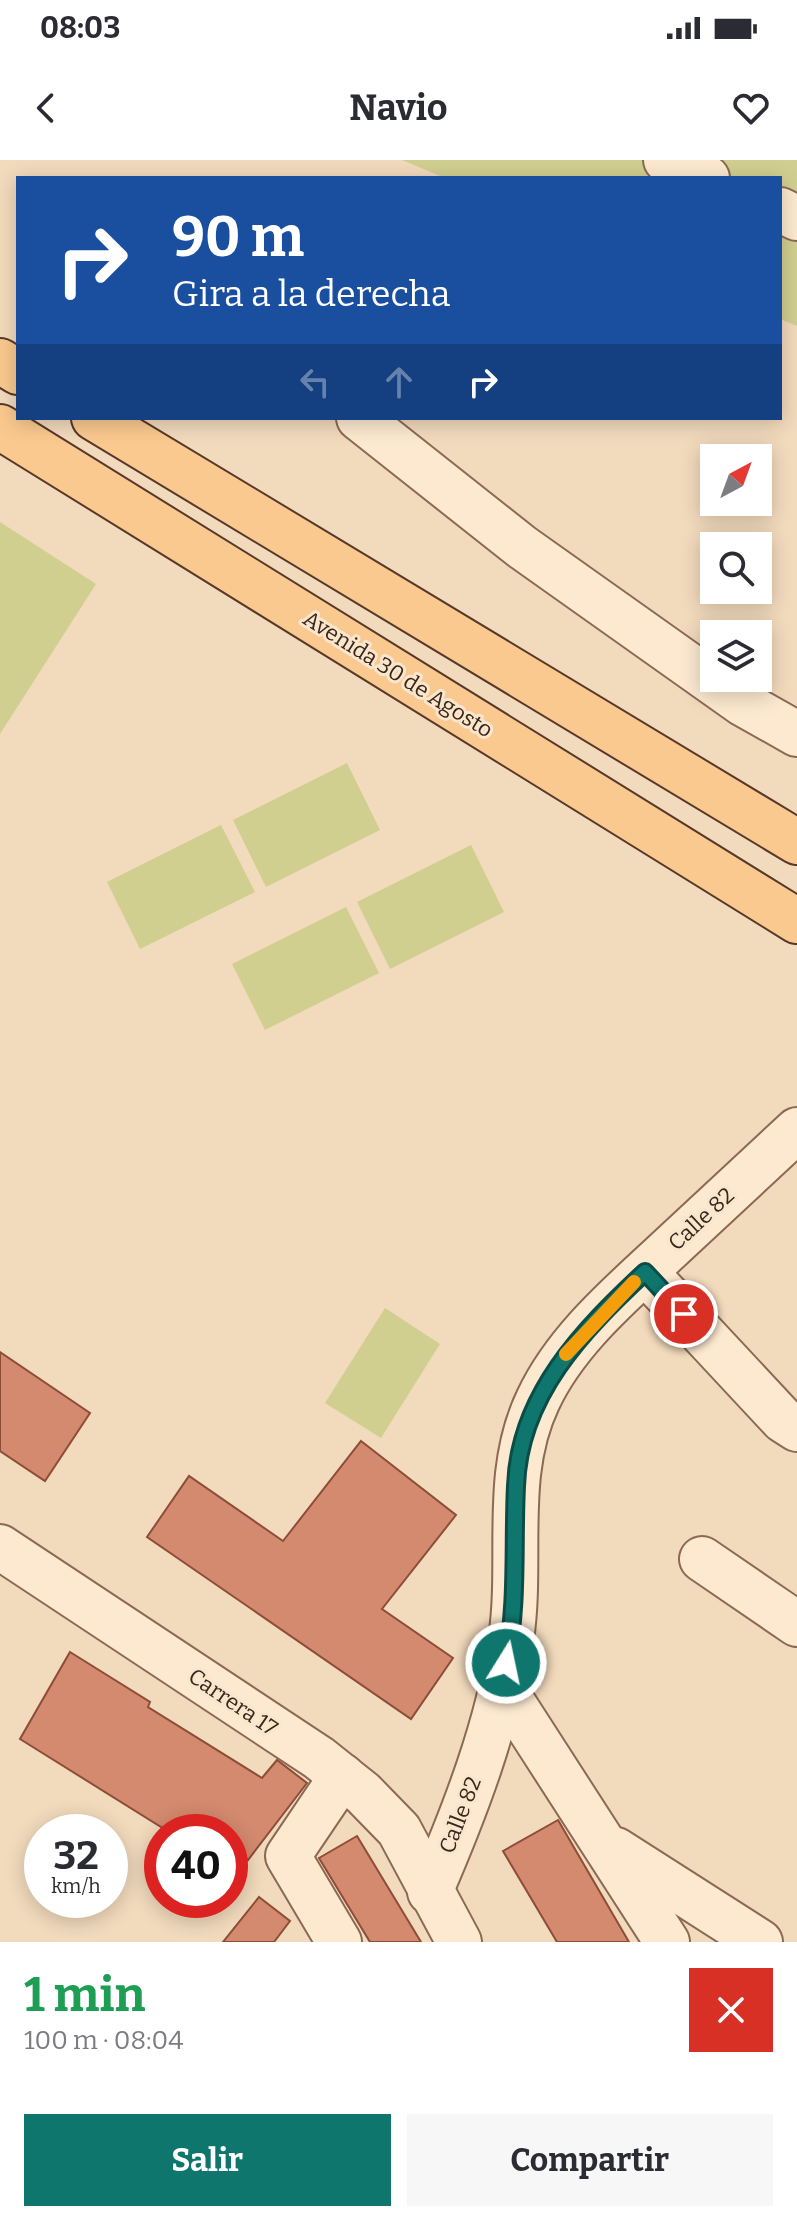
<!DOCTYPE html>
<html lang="es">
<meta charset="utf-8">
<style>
:root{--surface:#fff;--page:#f7f7f7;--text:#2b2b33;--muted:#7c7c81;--accent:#0f766e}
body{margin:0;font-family:Bitter,serif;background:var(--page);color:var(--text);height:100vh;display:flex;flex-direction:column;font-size:30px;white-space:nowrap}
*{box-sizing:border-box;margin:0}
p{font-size:26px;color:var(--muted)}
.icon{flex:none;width:44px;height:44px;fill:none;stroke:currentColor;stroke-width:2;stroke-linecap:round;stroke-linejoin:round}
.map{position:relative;height:1782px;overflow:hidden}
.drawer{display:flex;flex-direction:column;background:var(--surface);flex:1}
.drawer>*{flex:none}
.top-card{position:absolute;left:16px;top:16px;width:766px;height:244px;border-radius:0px;box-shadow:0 4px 20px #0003;background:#1a4fa0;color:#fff;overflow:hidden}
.needle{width:52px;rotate:41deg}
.buttons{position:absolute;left:700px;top:284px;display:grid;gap:16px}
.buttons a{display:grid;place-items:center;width:72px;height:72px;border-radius:0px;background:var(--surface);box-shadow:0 4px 20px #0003;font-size:40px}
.speed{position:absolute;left:24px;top:1654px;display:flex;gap:16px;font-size:40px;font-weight:700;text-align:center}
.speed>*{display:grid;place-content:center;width:104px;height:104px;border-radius:50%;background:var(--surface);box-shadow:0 4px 20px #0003;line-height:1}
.speed small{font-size:20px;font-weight:400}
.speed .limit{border:12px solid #d22;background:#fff;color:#111}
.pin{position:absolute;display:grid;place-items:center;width:68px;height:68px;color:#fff;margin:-34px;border:4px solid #fff;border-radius:50%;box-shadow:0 2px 8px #0007}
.me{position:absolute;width:88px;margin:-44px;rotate:10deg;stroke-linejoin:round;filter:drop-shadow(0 0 6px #0008)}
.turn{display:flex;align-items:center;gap:28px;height:168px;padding:0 24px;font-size:36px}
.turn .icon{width:104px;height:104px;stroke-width:2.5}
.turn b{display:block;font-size:56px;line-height:68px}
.lanes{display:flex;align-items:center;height:76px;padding:0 24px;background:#0003;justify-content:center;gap:40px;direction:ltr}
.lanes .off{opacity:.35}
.round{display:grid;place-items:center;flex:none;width:84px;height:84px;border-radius:0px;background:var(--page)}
.overview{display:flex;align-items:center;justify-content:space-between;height:136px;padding:0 24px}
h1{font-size:48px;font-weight:700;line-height:60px;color:#1e9e55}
.button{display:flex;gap:16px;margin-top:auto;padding:16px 24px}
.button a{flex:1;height:92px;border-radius:0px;background:var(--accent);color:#fff;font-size:32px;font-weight:700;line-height:92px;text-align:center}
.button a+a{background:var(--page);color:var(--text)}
.status{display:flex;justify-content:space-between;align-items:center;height:56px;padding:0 40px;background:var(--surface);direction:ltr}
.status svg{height:22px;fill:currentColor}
header{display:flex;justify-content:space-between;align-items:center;height:104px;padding:0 24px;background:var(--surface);font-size:36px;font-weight:700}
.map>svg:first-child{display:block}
.green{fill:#d1cf90}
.building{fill:#d48a6e;stroke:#8d4d37;stroke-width:2}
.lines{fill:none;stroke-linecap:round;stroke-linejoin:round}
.minor-casing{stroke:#8c6954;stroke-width:48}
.major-casing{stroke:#583829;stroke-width:48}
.minor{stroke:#fce9d0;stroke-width:44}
.major{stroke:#fac98f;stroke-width:44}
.route-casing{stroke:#0a4d48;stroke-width:20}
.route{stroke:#0f766e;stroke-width:14}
.slow{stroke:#f59e0b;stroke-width:14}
.labels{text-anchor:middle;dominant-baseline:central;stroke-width:6;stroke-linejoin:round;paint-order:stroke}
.street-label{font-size:22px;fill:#39251a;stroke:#f9e6cd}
</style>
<div class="status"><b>08:03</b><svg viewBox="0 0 49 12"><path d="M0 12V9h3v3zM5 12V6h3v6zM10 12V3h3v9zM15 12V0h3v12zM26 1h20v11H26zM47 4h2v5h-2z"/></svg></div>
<header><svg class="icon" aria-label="back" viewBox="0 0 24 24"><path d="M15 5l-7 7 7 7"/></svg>Navio<svg class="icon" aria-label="heart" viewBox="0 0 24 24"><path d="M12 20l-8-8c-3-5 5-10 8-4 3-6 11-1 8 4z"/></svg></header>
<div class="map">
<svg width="797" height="1782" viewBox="0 0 797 1782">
<rect width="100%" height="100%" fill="#f2dabc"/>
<g class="green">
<path d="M402,0H797V166L780,159V18H445Z"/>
<path d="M0,362L96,424L0,574Z"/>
<path d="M347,603L380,670L266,727L233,660Z"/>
<path d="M221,665L255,732L140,789L107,722Z"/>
<path d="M471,685L504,752L390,809L357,742Z"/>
<path d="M346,747L379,813L265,870L232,804Z"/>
<path d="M385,1148L440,1184L381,1278L325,1243Z"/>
</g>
<g class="building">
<path d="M0,1192L90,1253L45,1321L0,1291Z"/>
<path d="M361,1281L456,1355L382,1449L453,1498L411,1559L147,1377L189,1316L283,1381Z"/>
<path d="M70,1492L150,1542L148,1547L262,1618L277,1600L307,1623L248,1700L230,1685V1672H169L20,1579Z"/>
<path d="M558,1660L629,1782H557L503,1691Z"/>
<path d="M357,1676L421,1782H370L319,1698Z"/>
<path d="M259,1737L290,1761L274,1782H223Z"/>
</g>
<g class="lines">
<defs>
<g id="minor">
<path d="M666,0L707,18"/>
<path d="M780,50L797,58"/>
<path d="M359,258L522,387L742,543L797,574"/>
<path d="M645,1112L783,1260L797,1269"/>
<path d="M0,1387L319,1598L363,1633L399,1670L459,1782"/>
<path d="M702,1399L797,1464"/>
<path d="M502,1526L667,1782"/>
<path d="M616,1690L760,1782"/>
<path d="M430,1732C465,1651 498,1566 511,1479C523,1399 502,1315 538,1240C566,1180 621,1134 668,1090C711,1050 754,1010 797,970"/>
<path d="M339,1782L288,1696L342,1616"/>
</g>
<g id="major">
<path d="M0,201L18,212"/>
<path d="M94,258L797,682"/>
<path d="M0,267L797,761"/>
</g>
</defs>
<use href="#minor" class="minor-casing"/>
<use href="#major" class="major-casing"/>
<use href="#minor" class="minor"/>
<use href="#major" class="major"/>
</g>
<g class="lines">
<defs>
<path id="route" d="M506,1503C518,1443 513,1386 516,1326C519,1235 583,1170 645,1112L684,1154"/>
</defs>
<use href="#route" class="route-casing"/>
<use href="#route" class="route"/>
<path class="slow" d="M566,1194L634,1122"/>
</g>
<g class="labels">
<g class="street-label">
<text transform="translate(398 514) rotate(32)">Avenida 30 de Agosto</text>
<text transform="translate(701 1059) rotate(-43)">Calle 82</text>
<text transform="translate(233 1542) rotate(34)">Carrera 17</text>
<text transform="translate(460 1655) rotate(-69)">Calle 82</text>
</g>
</g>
</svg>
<div class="buttons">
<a><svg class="needle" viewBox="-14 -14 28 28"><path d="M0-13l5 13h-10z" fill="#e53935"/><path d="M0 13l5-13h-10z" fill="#7c7c81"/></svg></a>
<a><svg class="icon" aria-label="search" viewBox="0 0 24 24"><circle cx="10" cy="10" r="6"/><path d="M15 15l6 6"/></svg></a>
<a><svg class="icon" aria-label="layers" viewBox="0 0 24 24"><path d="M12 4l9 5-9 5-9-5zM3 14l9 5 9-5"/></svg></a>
</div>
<div class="speed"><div>32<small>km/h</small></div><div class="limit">40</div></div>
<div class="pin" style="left:684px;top:1154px;background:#d93025"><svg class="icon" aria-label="arrive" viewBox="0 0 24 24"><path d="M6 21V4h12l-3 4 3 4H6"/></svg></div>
<svg class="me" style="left:506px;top:1503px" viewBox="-20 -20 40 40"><circle r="17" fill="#0f766e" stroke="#fff" stroke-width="3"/><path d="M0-11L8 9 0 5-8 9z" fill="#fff"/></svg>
<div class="top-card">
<div class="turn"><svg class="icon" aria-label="right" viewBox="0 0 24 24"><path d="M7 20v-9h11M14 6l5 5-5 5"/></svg><div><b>90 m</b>Gira a la derecha</div></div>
<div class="lanes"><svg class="icon off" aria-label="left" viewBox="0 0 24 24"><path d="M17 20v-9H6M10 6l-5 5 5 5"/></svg><svg class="icon off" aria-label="ahead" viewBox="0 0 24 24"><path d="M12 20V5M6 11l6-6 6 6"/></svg><svg class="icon" aria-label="right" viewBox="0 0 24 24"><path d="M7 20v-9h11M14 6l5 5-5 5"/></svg></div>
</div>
</div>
<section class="drawer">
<div class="overview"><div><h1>1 min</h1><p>100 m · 08:04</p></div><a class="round" style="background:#d93025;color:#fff"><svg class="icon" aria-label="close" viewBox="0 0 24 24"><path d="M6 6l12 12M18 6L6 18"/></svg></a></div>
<div class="button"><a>Salir</a><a>Compartir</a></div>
</section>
